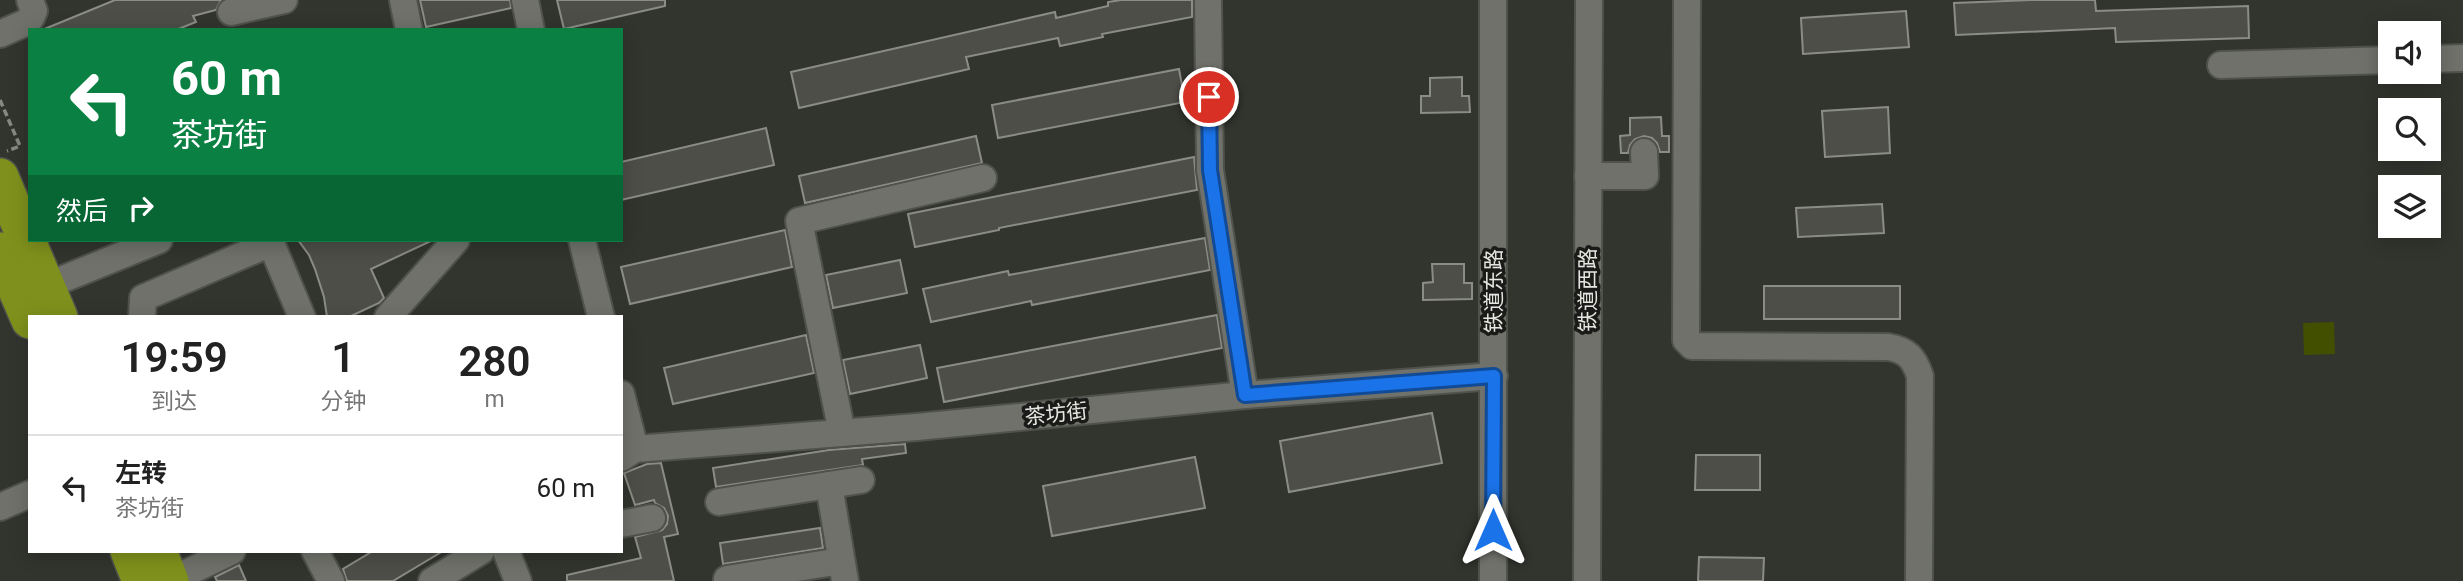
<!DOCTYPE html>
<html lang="zh">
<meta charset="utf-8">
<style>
:root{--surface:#fff;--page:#f2f2f2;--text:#222;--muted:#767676;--line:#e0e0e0}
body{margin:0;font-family:Roboto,"Noto Sans SC",sans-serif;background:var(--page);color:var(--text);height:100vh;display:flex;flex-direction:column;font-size:26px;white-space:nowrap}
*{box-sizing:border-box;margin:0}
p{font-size:23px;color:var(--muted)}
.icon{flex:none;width:38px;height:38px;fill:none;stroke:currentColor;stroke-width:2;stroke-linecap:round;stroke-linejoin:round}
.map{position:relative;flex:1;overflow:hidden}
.details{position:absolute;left:28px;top:315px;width:595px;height:238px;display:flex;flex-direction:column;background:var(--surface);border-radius:0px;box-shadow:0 4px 18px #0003}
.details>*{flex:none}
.banner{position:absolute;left:28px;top:28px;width:595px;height:214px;border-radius:0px;box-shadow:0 4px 18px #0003;background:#0b8043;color:#fff;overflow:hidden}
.fabs{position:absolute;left:2378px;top:21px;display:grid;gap:14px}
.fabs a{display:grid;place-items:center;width:63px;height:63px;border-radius:0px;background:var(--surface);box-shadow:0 4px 18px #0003;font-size:35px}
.pin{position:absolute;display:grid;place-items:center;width:60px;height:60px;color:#fff;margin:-30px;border:4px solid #fff;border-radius:50%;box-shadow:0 2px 7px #0007}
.me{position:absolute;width:77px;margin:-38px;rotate:0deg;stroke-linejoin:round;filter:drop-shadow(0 0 5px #0008)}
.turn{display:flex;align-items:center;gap:24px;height:147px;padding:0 28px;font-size:32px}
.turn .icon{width:91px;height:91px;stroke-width:2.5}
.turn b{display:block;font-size:49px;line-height:60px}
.then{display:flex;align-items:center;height:66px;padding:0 28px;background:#0003;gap:14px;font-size:26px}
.eta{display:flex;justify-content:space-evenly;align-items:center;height:119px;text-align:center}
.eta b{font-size:42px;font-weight:600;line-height:49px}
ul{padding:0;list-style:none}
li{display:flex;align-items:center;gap:21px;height:105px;padding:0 28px;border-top:2px solid var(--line)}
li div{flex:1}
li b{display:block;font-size:26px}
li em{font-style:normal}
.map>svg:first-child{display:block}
.green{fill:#434f00}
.building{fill:#4d4e48;stroke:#8b8d85;stroke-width:2}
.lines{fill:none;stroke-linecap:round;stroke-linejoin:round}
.minor-casing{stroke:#4f514b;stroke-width:30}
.highway-casing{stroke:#4f514b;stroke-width:40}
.path{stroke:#878883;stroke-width:3.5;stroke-dasharray:7 3.5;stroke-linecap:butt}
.minor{stroke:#6f716a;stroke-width:26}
.highway{stroke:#7f911c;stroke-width:37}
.route-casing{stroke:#114b97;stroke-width:18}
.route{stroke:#1a73e8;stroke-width:12}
.labels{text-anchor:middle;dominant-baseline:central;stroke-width:7;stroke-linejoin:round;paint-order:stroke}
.street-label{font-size:21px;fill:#e5e6e2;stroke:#1a1b18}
</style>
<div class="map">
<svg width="2463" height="581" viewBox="0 0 2463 581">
<rect width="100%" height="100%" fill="#32342e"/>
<path class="green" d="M2334,322L2335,354L2304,355L2303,323Z"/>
<g class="building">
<path d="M115,0H221L216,10L193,16L196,22L176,30H42Z"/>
<path d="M420,0H510L511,8L426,27Z"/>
<path d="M557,0H665V6L564,29Z"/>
<path d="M1121,0H1192V17L1102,34L1103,37L1060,46L1058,38L966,57L969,69L799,108L791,72L1055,12L1056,18L1108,6V2Z"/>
<path d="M2032,0H2095L2096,11L2248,6L2249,38L2116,42L2115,28L1956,35L1954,3Z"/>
<path d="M1906,11L1909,47L1803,54L1801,18Z"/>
<path d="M1179,69L1185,102L998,138L992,105Z"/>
<path d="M1462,77V96H1469L1470,112L1421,113V96H1430V78Z"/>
<path d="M1888,107L1890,153L1825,157L1822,111Z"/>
<path d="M1661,117L1662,136H1669V152H1660L1657,143L1652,138L1644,136L1635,139L1630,145L1628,153H1621L1620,136L1630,135V118Z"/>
<path d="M766,128L774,165L621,200V162Z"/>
<path d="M976,136L982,163L805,203L799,176Z"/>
<path d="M1194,157L1197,190L999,228V230L915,247L908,214Z"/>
<path d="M1882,204L1884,233L1798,237L1796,208Z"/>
<path d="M785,230L792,267L630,304L621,267Z"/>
<path d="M1205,238L1210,270L1032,305L1031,301L931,322L923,289L1008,271L1009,275Z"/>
<path d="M298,240H433L371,269L384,298L379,303L349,317H327L324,297L315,269L309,255Z"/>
<path d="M900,260L907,293L833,308L826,275Z"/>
<path d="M1432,264H1464V283H1472V299L1423,300V283L1433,282Z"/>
<rect x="1764" y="286" width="136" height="33"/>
<path d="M1217,315L1222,348L944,402L937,368Z"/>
<path d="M806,335L814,373L673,404L664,368Z"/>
<path d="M920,345L927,378L850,394L843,360Z"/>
<path d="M1432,413L1442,463L1289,492L1280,441Z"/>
<path d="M905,444L906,453L862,459L863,465L716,487L713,468L829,450Z"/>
<path d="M1696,455H1760V490H1695Z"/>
<path d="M1195,457L1205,508L1052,536L1043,486Z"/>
<path d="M661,463L678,534L664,537L674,581H567V575L641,558L635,537L662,530L667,524L668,516L664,508L655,503L654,500L635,505L624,473L647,464Z"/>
<path d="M820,528L823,548L723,564L720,543Z"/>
<path d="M373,551H443L393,581H347L343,569Z"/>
<path d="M1699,557L1764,558L1763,581H1698Z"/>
<path d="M239,565L246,581H217L215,577Z"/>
</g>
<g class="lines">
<defs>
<g id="minor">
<path d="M403,0L409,30"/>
<path d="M525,0L531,30"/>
<path d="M1208,0L1210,170L1245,395"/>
<path d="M1687,0L1686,340L1692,346L1888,347C1907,350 1914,358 1920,376L1919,581"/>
<path d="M231,12L284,0"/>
<path d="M0,34L25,23L31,18L34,11L30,0"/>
<path d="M2429,59L2463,58"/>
<path d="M2221,65L2390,60"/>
<path d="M1588,176H1645L1644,152"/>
<path d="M582,240L601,317"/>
<path d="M46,286L159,240"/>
<path d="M142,317L143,298L271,243L302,317"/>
<path d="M388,317L456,240"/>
<path d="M621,394L635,449"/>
<path d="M842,433L799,221L983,178"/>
<path d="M621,458L635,449L917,427L1245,395L1494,376"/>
<path d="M829,485L845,581"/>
<path d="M719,502L861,480"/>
<path d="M0,507L30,494"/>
<path d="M621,524L652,518"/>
<path d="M315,551L331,581"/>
<path d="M506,551L518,581"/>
<path d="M727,579L841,561"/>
<path d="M170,581L232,551"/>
<path d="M432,581L481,551"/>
<path d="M1493,581V0"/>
<path d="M1587,581L1589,0"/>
</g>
<g id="highway">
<path d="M0,177L59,317"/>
<path d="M0,251L30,320"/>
<path d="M129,551L141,581"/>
<path d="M158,551L170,581"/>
</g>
</defs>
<use href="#minor" class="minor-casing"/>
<use href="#highway" class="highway-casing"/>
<path class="path" d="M0,100L20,146L7,151"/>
<use href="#minor" class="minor"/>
<use href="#highway" class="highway"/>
</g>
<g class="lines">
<defs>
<path id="route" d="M1209,97L1210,170L1245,395L1494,376L1493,530"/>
</defs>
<use href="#route" class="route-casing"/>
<use href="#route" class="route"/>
</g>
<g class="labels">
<g class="street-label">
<text transform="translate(1588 290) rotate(-90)">铁道西路</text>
<text transform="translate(1494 291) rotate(-90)">铁道东路</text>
<text transform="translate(1056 414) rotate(-6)">茶坊街</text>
</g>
</g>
</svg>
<div class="fabs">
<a><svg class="icon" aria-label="sound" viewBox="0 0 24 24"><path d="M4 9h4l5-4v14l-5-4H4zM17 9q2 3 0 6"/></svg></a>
<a><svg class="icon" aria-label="search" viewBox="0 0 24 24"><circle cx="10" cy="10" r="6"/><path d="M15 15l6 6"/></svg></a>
<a><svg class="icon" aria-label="layers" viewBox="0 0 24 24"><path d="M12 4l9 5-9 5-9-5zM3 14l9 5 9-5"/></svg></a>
</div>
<div class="pin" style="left:1209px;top:97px;background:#d93025"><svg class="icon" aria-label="arrive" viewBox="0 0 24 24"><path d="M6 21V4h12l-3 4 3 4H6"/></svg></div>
<svg class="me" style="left:1493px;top:530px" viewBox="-20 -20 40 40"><path d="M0-17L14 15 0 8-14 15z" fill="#1a73e8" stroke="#fff" stroke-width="4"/></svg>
<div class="banner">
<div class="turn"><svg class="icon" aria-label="left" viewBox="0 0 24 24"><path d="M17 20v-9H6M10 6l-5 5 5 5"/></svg><div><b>60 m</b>茶坊街</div></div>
<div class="then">然后<svg class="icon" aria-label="right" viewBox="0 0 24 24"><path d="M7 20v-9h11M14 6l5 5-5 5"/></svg></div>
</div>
<section class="details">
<div class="eta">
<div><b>19:59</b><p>到达</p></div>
<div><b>1</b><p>分钟</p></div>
<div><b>280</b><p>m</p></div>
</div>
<ul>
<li><svg class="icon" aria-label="left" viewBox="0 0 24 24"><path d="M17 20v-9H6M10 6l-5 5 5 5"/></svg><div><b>左转</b><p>茶坊街</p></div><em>60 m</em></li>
</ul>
</section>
</div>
